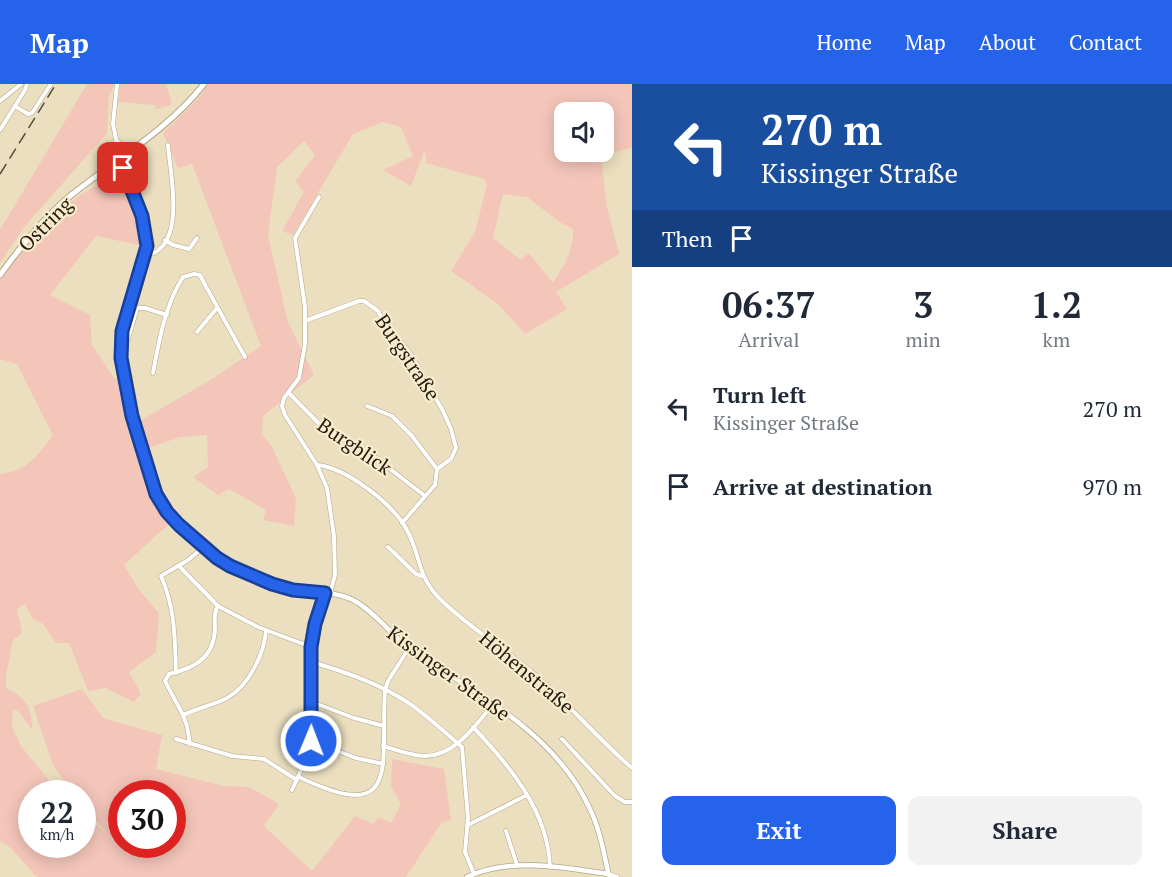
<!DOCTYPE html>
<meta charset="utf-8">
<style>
:root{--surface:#fff;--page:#f2f2f3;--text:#1f2937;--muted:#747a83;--accent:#2563eb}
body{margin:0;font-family:"PT Serif",serif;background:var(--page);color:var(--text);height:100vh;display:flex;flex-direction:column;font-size:22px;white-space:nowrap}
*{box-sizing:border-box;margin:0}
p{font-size:20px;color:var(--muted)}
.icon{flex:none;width:33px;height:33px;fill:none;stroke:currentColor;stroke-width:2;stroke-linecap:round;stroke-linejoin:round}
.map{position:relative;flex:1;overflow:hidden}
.sheet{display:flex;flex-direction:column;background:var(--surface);width:540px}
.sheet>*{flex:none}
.hud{background:#1a4fa0;color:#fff;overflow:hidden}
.fabs{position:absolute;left:554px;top:18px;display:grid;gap:12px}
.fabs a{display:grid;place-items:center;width:60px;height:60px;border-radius:12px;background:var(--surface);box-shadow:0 3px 15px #0003;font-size:30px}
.speed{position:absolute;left:18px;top:696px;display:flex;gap:12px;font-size:30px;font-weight:700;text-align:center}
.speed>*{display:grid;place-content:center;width:78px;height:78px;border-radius:50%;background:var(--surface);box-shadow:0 3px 15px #0003;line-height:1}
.speed small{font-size:15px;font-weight:400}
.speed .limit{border:9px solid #d22;background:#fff;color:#111}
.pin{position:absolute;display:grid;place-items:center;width:51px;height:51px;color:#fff;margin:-26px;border-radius:12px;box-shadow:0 3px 9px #0006}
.me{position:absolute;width:66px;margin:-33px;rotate:1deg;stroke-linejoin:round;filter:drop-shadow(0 0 4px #0008)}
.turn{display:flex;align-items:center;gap:21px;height:126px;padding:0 30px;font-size:27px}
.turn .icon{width:78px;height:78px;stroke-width:2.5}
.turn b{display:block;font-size:42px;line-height:51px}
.then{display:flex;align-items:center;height:57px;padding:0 30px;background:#0003;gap:12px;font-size:22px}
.eta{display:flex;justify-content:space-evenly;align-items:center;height:102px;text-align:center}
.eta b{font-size:36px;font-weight:600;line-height:42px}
.action{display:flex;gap:12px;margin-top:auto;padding:12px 30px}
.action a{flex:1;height:69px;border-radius:12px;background:var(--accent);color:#fff;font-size:24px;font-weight:600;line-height:69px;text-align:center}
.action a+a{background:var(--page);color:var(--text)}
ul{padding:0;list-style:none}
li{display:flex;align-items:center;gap:18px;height:78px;padding:0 30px}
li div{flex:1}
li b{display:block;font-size:22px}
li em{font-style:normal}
header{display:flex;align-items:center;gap:36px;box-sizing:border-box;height:84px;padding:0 30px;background:var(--accent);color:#fff}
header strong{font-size:28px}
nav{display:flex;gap:33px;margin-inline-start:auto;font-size:21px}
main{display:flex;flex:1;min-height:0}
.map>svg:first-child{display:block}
.green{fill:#f4c6ba;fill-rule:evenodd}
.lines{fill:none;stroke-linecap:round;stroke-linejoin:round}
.minor-casing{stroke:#b2a789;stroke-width:5}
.tertiary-casing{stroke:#b2a789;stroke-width:6}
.primary-casing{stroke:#b2a789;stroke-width:7}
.minor{stroke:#fff;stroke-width:4}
.tertiary{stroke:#fff;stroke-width:4.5}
.primary{stroke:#fff;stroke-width:5}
.rail{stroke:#544d3d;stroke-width:1.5;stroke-dasharray:12 6;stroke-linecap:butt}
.route-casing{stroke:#184099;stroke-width:15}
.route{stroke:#2563eb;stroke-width:10}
.labels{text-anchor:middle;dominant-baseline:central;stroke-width:4.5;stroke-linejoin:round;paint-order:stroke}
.street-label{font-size:20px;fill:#221d12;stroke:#f8eccc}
</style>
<header>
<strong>Map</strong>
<nav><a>Home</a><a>Map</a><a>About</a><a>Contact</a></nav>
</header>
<main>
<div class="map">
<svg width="632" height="793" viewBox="0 0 632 793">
<rect width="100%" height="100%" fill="#ebdfbf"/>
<g class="green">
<path d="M87,0H115L109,11L107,49L25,142L0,179V146Z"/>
<path d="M120,0H166L172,18L169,22L155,25V21L118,18Z"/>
<path d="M209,0H632V64L601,71L607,123L619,170L556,208L567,225L525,250L498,220L451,187L475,148L487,100L484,95L426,79V70L424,68L411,102L383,86L413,72L401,43L383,38L353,50L293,151L282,147L304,108L295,97L315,71L304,57L277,83L268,152L288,238L314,291L263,332L262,350L272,363L296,414L294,442L263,436L266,426L229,405L218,411L193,393L208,383L207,351L180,353L145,365L138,338L212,295L261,262L192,80L178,84L163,49L196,17ZM564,28H603V68H564ZM503,110L527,113L561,139L573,145C574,166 564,181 553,199L529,169L521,176L493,154Z"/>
<path d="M118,89L140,133L144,162L96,152L50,211L90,231L92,261L115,295L121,294L148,400L171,438L124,481L140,507L159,529L156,568L129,588L141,610L134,618L105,604L88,607L69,559H56L43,540L33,535L25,520L17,525L22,549L13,556L6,592V604C29,616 30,622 33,647L18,627L13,625L12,643L21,662L52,700L62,704L67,709L32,710V760H82L83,729L108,751L83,721L82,710L73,709L53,681L33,622L82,605L103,634L162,651L156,685L224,702L249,703L279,720L264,742L312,787L355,732L374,740L378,733L391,739L401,720L391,702L392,675L444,685L451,736L442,738L406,793H37L10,763L0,757V390C29,386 37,372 53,351L17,280L0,275V196L23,165L58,127L85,108ZM122,710H172V760H122Z"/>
</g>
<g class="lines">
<defs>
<g id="minor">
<path d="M117,0L113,40L120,75"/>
<path d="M0,17L21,0"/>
<path d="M15,22L28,30L32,29L51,0"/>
<path d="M0,46L25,6L27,0"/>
<path d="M116,56L124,63L134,64"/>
<path d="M319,113L295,154L305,223V260L299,294L284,314L282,322L285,331L317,381L327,404L334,452L335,491L330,510"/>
<path d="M165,156L173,161L189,165L197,154"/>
<path d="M146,167L154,169C185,153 170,89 168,61"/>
<path d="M305,237L359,217H364L378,227L383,237L410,269L443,327L451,345L456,364L451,375L437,385"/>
<path d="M197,248L217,224"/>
<path d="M120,257L128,255L137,224H145L167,231"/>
<path d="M153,289C159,257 165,221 183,193L194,190L200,191L204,199L245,273"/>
<path d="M289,309L325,346L367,367L425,412"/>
<path d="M367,322L392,332L412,352L437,385L435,401L402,439"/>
<path d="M317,381C347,384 393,420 407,446C421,472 417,492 440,515C468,543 504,564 533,589C568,619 597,654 632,684"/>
<path d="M388,463L416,490L422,492"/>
<path d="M179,482L218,522L258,543L311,563"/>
<path d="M312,578C345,588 378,599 407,618C427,631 444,648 462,663L468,734L465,768L474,790"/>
<path d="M176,589C175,555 175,523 161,492L188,476L204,463"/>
<path d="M312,618L354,634L384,642"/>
<path d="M183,631C197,624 214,621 227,614C249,602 264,570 266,547"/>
<path d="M473,643C510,682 548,727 550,783"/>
<path d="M176,655L232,672L264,675L297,696"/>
<path d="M562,655L615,712L625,718H632"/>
<path d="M311,657L356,674L383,680"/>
<path d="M190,660L187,642L183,631L165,597L169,590C194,584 213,575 215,546C215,538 213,530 218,522"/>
<path d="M383,662C396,666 411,672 425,672C456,672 477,639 494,619"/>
<path d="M299,693C403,743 380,680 385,606L388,597L409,564"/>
<path d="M292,706L310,666L311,563L315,540L325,509"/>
<path d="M468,741L527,711"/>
<path d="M506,747L517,781"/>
<path d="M608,790L617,793"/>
</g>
<g id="tertiary">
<path d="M120,75C129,103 150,133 147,163C145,188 128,221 122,247C114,283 132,332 142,367C146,382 149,399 158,413C188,460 239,496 295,506C314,509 335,507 353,516C373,526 392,552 412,566C476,610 555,649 589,723C600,745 604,769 609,793"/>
<path d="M128,91L134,64"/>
<path d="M467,793C510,773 562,783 608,790"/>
</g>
<path id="primary" d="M0,191C21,162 43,135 70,112C115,76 168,46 204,0"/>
</defs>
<use href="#minor" class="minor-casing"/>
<use href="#tertiary" class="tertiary-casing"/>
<use href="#primary" class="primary-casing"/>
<use href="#minor" class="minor"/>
<use href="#tertiary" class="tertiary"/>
<use href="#primary" class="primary"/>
<path class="rail" d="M0,90L56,0"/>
</g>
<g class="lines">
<defs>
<path id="route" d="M123,84L142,132L147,162L122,247L121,274L132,332L156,410L167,428L179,441L217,474L230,482L272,500L293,506L325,509L315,540L311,563V657"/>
</defs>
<use href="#route" class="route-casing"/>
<use href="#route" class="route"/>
</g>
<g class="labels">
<g class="street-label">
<text transform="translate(45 140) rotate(-45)">Ostring</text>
<text transform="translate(408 273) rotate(56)">Burgstraße</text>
<text transform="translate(355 362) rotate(34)">Burgblick</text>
<text transform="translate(527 588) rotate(40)">Höhenstraße</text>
<text transform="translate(449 589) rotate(36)">Kissinger Straße</text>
</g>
</g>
</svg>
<div class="fabs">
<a><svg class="icon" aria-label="sound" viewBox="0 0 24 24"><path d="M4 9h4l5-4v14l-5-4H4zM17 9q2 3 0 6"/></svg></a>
</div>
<div class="speed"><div>22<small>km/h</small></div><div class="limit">30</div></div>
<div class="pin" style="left:123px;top:84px;background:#d93025"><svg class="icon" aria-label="arrive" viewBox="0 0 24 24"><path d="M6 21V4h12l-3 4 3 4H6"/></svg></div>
<svg class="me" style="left:311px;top:657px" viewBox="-20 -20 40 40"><circle r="17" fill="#2563eb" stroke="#fff" stroke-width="3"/><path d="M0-11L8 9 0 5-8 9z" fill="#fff"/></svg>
</div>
<section class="sheet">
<div class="hud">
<div class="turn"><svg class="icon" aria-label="left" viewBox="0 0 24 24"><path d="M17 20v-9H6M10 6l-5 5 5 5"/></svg><div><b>270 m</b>Kissinger Straße</div></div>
<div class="then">Then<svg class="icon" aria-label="arrive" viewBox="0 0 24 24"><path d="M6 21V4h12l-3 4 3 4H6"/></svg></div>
</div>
<div class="eta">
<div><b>06:37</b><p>Arrival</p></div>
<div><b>3</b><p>min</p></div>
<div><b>1.2</b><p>km</p></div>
</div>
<ul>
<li><svg class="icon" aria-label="left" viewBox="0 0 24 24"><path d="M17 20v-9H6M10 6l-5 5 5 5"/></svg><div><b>Turn left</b><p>Kissinger Straße</p></div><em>270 m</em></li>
<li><svg class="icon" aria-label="arrive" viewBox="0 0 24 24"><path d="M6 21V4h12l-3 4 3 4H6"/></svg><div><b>Arrive at destination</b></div><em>970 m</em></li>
</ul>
<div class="action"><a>Exit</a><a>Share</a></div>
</section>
</main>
